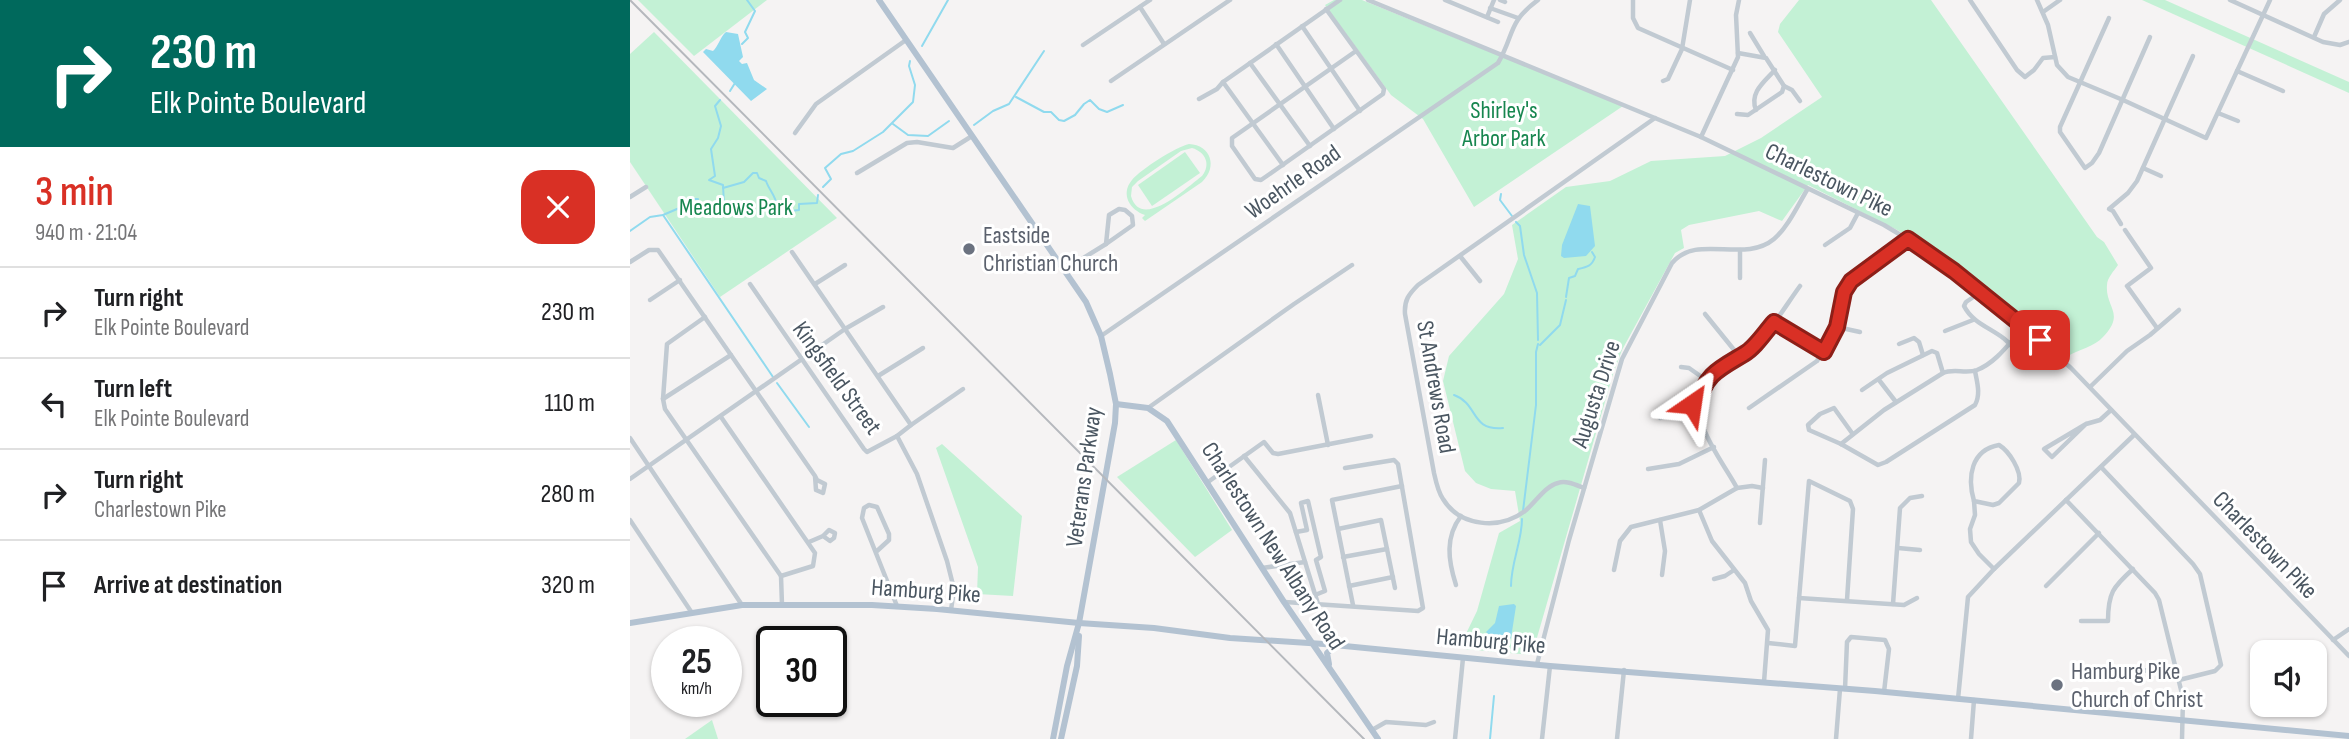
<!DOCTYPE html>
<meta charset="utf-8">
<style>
:root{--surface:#fff;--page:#f2f2f2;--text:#202124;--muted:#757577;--line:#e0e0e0;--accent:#d93025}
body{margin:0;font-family:"Sofia Sans Condensed",sans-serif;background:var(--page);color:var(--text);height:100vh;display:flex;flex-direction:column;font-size:26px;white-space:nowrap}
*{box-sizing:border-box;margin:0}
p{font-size:23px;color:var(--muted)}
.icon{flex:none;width:38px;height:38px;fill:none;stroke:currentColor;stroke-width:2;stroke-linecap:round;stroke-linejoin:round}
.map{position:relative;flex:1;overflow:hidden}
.sheet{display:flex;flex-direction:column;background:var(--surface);width:630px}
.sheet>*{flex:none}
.banner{background:#00695c;color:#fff;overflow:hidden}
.controls{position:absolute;left:1620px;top:640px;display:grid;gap:14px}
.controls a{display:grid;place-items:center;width:77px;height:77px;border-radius:14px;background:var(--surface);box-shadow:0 2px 5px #0004;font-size:35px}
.speed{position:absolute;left:21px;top:626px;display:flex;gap:14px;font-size:35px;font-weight:700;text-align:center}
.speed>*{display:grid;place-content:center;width:91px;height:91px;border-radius:50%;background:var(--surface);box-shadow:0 2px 5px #0004;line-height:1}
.speed small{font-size:18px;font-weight:400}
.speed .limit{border:4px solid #111;border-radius:10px;background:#fff;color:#111}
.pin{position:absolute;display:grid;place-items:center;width:60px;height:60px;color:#fff;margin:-30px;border-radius:14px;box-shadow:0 4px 10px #0006}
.me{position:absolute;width:77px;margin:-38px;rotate:32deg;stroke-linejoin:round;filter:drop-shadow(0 0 5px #0008)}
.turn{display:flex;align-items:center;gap:24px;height:147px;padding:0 35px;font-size:32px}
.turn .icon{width:91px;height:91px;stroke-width:2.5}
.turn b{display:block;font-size:49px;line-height:60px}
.round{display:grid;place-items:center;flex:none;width:74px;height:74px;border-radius:21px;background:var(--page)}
.head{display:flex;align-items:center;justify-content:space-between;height:119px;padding:0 35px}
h1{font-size:42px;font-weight:600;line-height:52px;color:var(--accent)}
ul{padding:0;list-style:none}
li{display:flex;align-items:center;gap:21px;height:91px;padding:0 35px;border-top:2px solid var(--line)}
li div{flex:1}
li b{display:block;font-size:26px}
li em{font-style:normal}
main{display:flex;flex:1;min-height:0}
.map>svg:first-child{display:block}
.green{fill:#c3f1d5;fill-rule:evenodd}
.water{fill:#90daee}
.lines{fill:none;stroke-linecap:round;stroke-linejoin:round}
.stream{stroke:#90daee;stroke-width:2}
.minor{stroke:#c1cad2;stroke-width:4.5}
.major{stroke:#b3c2d1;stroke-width:6}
.rail{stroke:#b5b8bd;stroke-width:2}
.route-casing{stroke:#8d1f18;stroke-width:18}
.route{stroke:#d93025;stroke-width:12}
.worship-dot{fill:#6b7280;stroke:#fff;stroke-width:2.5}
.labels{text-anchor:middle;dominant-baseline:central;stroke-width:6;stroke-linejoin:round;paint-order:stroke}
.park-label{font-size:24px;fill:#17864f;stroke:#fff}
.street-label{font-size:24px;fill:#4a5661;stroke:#fff}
.worship-label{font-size:24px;fill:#5b616d;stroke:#fff;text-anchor:start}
</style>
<main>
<section class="sheet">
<div class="banner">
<div class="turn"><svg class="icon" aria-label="right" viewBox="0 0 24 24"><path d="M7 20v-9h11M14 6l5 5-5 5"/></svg><div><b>230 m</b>Elk Pointe Boulevard</div></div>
</div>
<div class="head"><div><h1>3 min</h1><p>940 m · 21:04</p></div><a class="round" style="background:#d93025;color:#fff"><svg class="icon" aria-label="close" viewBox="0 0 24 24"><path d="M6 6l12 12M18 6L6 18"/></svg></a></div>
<ul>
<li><svg class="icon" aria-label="right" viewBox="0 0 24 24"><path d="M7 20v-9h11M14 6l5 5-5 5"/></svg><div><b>Turn right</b><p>Elk Pointe Boulevard</p></div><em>230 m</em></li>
<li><svg class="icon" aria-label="left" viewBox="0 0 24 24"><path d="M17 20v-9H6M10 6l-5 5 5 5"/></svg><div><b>Turn left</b><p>Elk Pointe Boulevard</p></div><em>110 m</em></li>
<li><svg class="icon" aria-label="right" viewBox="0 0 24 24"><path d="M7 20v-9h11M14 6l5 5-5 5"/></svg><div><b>Turn right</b><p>Charlestown Pike</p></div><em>280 m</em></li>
<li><svg class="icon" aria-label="arrive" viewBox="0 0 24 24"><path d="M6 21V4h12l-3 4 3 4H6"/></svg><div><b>Arrive at destination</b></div><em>320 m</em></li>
</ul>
</section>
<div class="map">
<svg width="1719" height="739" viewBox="0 0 1719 739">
<rect width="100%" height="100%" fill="#f5f3f3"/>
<g class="green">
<path d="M8,0H137L64,56Z"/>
<path d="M704,0H732L993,106L844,207L793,119L761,95L695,5Z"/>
<path d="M1169,0H1301L1467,237L1474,242L1488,265C1484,271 1477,278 1477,285C1475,308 1496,313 1473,337C1465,346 1448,350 1438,356L1338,275L1289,241L1178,185L1152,221L1129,211L1059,225L1051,230L1054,248L1045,253L992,350L983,374L902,655L834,649L832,642L847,611L869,533L890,521L885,491L861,489L846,483L835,471L813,381L819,356L874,294L888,259L882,225L936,187L980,181L1021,161L1095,156L1131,138L1192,97L1148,32L1150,24Z"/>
<path d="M1512,0H1535L1719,82V93Z"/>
<path d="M24,32L207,218L90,297L0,162V54Z"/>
<path d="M559,144C581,145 588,167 572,182L515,221L512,218L515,215C500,210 490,194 502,180C511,169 546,147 559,144ZM562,148C576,152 581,165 572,176C556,188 511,231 501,196L502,187L508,181L551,151Z"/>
<path d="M555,152L570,173L522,206L508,185Z"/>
<path d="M546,440L602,530L565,557L487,477Z"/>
<path d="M312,444L392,516L383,596L347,594L348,567L306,448Z"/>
<path d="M82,720L88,739H55Z"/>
</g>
<g class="water">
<path d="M96,32L108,34L113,57L109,61L112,64L117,63L124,80L137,89L121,101L73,52L76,49L83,51C88,47 90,37 96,32Z"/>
<path d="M948,204L960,206L965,246L956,256L934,258L931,256L932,245Z"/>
<path d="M884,604L886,606L881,638L873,641L858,634L856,632L865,623L869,606Z"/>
</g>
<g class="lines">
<g class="stream">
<path d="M112,44L118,38L115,32L125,11L117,0"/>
<path d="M292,46L318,0"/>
<path d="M100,91L105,83"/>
<path d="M386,97L414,112H421L429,120L434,121L445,115L454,104L460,100L469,109L477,112L493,105"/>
<path d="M263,124L278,135L298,136L319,121"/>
<path d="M344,125L363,111L379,104L414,51"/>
<path d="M193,187L201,179L195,168L211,154L223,151L253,132L283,102L285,85L279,66L280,61"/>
<path d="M93,188L114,182L123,173H127L129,178L136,181C139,190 146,196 147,206L153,207L152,214L155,216L161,211L169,210V204L187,203L188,195"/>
<path d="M871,194L870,200L882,216"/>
<path d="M33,215L143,377"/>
<path d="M886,222L890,226L894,255L907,293L908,340"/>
<path d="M0,231L20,217L33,215L61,203L63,199H68L66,207L75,212L86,213V207L94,205L93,185L79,180L85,176L81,149L88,138L91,126L85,106L90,100"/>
<path d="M936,297L939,278L945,276L948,269C957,267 962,266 965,257L962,252"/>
<path d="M910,345L930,325L936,300"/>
<path d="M147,383L179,427"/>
<path d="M824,395C849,404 840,431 873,428"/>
<path d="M893,511L906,405V352L908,344"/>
<path d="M881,586C881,563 892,541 892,519"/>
<path d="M872,654L874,641"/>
<path d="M860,739L864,696"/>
</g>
<g class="minor">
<path d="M738,0L1071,137L1254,225L1299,252L1374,310L1441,368L1719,656"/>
<path d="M815,0L868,22"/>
<path d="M870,0L875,2"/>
<path d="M1003,0V18L1008,28L1103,70"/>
<path d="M1340,0L1387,70L1395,77L1404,70L1413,58L1425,57"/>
<path d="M1407,0L1418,25L1427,65L1438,77L1493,100L1576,138L1640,0"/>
<path d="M1600,0L1693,42L1710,45L1719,42"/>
<path d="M510,7L534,44"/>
<path d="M860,8L888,18"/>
<path d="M696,9L754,89L753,94L644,171L631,180L625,179L602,146V138L726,51"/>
<path d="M1413,12L1430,0"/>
<path d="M857,17L864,0"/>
<path d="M1479,18L1430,127V132L1455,168L1462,163L1469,153L1520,37"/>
<path d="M672,26L730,111"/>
<path d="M1120,33L1134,56"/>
<path d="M1684,37L1694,14L1710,0"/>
<path d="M646,44L704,129"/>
<path d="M453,45L520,0"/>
<path d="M620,63L680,146"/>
<path d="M1607,71L1653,91"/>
<path d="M481,81L600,0"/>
<path d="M1033,81L1038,79L1052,49L1060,0"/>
<path d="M593,82L653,165"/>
<path d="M1154,86L1162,90L1170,101"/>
<path d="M569,99L587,89L593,82L710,0"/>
<path d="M1126,110C1119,93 1134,82 1145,70"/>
<path d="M1588,113L1608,121"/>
<path d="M1107,114L1118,115L1152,92L1154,86L1136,58L1108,53"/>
<path d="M165,133L186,104L276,40"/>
<path d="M1071,137L1108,57L1106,15L1109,0"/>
<path d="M1513,168L1531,176"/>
<path d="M227,173L277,143L287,142L323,148L342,136"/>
<path d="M0,197L16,187"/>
<path d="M489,209L495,210L502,216L503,225L476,244L479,215Z"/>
<path d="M1491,224L1483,211L1479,209L1498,193L1507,181L1563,56"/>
<path d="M1495,230L1521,268L1497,286L1527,328"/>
<path d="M1195,245L1220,228L1228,213"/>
<path d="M1110,250V278"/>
<path d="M830,256L850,281"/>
<path d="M0,262L19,250H28L185,476L187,480L195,484L193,493L186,490L185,476"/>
<path d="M434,270L476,244"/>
<path d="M120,284L234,449L237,452L267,436L281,425L162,252"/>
<path d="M185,284L215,265"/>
<path d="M1342,298L1336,302L1334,306C1345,328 1373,330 1385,351C1388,356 1386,361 1390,367"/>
<path d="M20,300L50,280"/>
<path d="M1075,314L1109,356"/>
<path d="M75,317L37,344L33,399L35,409L151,576L152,605"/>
<path d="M1144,322L1194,352"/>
<path d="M1207,327L1230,332"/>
<path d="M1315,331L1343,320"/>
<path d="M471,336L868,63C885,34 877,23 908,0"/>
<path d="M1269,344L1284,338L1289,342L1293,355"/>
<path d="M1051,367L1059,368L1076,380"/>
<path d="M248,376L293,348"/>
<path d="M1249,380L1266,402"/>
<path d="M1460,387L1497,351L1520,335L1549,310"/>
<path d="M1232,390L1257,373L1302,351L1307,353L1313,373"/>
<path d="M688,395L698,445"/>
<path d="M33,399L101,355"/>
<path d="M518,408L664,304L722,265"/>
<path d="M1119,408L1187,361L1207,327L1214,292L1221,281L1278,239"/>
<path d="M91,417L185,553L183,566L151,576"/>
<path d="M1030,418C1044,416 1053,404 1068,404"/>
<path d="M1456,424L1422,457L1414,449L1456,424L1470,420L1481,410"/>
<path d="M281,425L333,389"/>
<path d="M1222,433L1204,408L1190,414L1178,425L1179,430L1211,444L1248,465L1256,462L1345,405C1351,394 1347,382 1345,371"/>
<path d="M267,436L287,474L317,561L324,589L321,610"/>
<path d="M0,438L112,605"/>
<path d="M1211,444L1254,410L1313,373C1323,368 1336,374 1347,370C1367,362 1380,342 1394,327"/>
<path d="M1369,445C1379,451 1392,471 1389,483L1369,503L1363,505L1344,501C1337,477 1341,450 1369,445Z"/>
<path d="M614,456L660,513L688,604"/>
<path d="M1471,467L1563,564L1570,574L1591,665L1585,671L1549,680"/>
<path d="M1018,469L1049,464L1084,447"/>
<path d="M0,479L215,329L253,307"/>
<path d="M578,482L634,442L643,453L648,454L741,436"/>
<path d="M954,488C946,485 936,480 928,483C915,486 905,503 895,511C870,530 830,527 813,499C808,492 806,482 804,473L775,314C774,300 779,294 788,285L1025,118"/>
<path d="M1107,488C1091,458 1052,414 1076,380C1086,366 1103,362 1116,353C1138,336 1154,308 1170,286"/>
<path d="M1436,500L1525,593L1529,600L1553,698L1552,739"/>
<path d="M1344,501L1345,515L1340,529L1341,542L1349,554L1364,569"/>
<path d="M1069,510L1082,541L1115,583L1121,601L1138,630L1134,682"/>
<path d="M0,520L62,613"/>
<path d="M1030,520L1035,551L1032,575"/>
<path d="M1130,523L1135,460"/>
<path d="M708,529L751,520L765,588"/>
<path d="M666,532L677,530L671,503L678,501L691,557L686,560L695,591L685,595"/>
<path d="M179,542L193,536L199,530L205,533L204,538L200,541L193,536"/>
<path d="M1268,548L1290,550"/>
<path d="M247,551L259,540V534L247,507L239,505L234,508L232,518L267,606"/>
<path d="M713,557L757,549"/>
<path d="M632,568L675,562"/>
<path d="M984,570L990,541L1001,527L1069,510L1107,488L1122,486L1133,488"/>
<path d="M1084,579L1095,576L1104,570"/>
<path d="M826,585C818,560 815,537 831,516"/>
<path d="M719,586L763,577"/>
<path d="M1416,586L1469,533"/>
<path d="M1169,598L1274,605L1287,598"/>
<path d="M655,602L788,611L793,608L768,464L764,460L715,468"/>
<path d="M1263,604L1270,508L1280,498L1292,496"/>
<path d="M723,605L702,500L772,486"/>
<path d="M1451,621H1478C1478,593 1483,587 1503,569"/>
<path d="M1703,640L1719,629"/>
<path d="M1138,643L1165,646L1179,481L1220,501L1223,509L1217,600"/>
<path d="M907,664L939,540L992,359L1042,263C1067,233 1114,264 1144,239C1158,227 1168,205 1177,190"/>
<path d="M1482,667L1521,671L1545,670"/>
<path d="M1215,689L1217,642L1221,637L1255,640L1259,649L1254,692"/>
<path d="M1328,699L1338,597L1364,569L1504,435"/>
<path d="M742,730L756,722L796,725L804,722"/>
<path d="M825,739L833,658"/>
<path d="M912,739L920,666"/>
<path d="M987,739L994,670"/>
<path d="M1206,739L1210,689"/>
<path d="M1341,739L1344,700"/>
</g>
<g class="major">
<path d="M249,0L456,302L471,336L480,374L486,404L485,423L449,623L437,666L423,739"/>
<path d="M486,404L518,408L537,421L654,602L748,739"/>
<path d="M0,623L112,605H242L307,609L449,623L524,628L600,638L694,644L920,666L1245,691L1719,736"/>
<path d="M699,664L697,653L706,645"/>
<path d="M431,739L447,666L449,636"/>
</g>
<path class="rail" d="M0,0L734,739"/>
</g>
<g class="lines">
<defs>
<path id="route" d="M1062,404H1068C1075,374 1089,369 1114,354C1125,348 1135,332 1144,322L1194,352L1207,327L1214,292L1221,281L1278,239L1324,271L1410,340"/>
</defs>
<use href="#route" class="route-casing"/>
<use href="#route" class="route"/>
</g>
<g class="worship-dot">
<circle cx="339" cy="249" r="7"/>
<circle cx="1427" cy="685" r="7"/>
</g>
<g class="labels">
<g class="park-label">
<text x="874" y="110">Shirley's<tspan x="874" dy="28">Arbor Park</tspan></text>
<text x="106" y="207">Meadows Park</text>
</g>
<g class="street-label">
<text transform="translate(1199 180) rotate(26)">Charlestown Pike</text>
<text transform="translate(663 182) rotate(-35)">Woehrle Road</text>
<text transform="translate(207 378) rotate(54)">Kingsfield Street</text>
<text transform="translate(806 387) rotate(80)">St Andrews Road</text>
<text transform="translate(966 394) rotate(-72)">Augusta Drive</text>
<text transform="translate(454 477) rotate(-82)">Veterans Parkway</text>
<text transform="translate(1635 545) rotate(46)">Charlestown Pike</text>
<text transform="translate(643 546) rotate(57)">Charlestown New Albany Road</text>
<text transform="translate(296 591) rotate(4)">Hamburg Pike</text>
<text transform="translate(861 641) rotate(5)">Hamburg Pike</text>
</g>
<g class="worship-label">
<text x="353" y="235">Eastside<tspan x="353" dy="28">Christian Church</tspan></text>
<text x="1441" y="671">Hamburg Pike<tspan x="1441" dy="28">Church of Christ</tspan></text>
</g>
</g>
</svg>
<div class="controls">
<a><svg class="icon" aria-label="sound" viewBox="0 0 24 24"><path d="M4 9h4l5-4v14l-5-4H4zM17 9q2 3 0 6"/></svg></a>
</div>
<div class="speed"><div>25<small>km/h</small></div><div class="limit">30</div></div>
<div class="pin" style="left:1410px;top:340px;background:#d93025"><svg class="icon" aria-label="arrive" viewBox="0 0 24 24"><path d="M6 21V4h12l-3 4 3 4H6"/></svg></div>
<svg class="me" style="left:1062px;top:404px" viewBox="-20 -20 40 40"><path d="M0-17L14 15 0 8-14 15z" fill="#d93025" stroke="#fff" stroke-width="4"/></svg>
</div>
</main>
